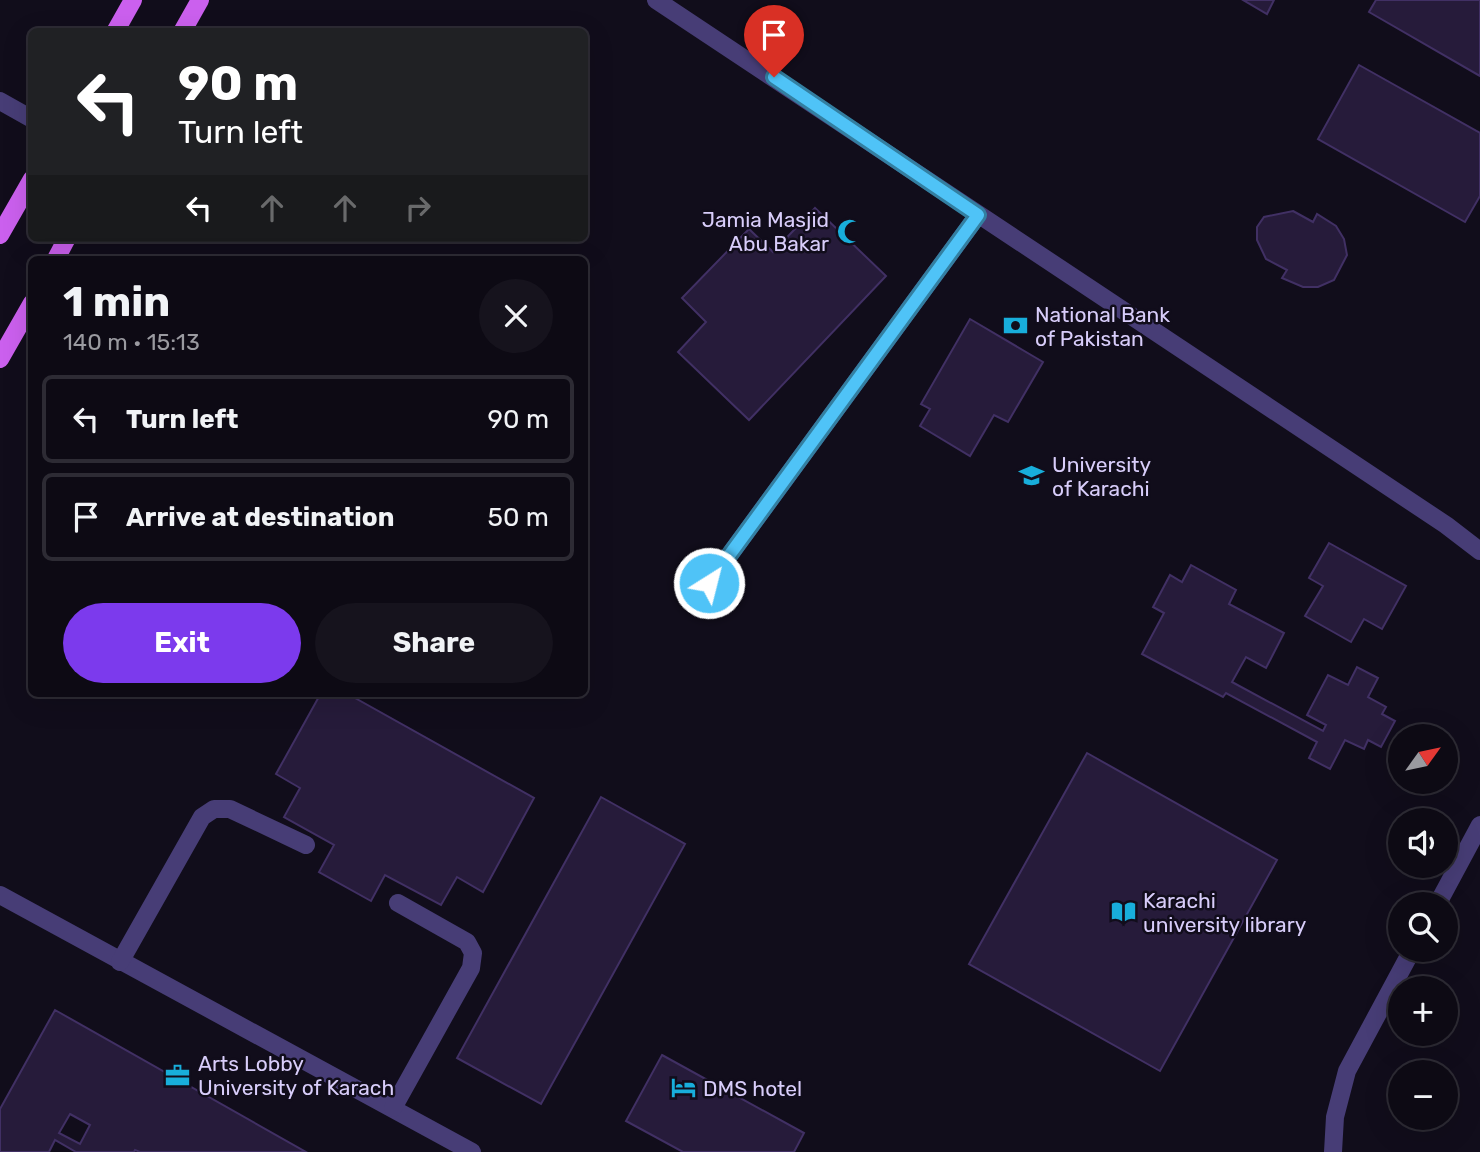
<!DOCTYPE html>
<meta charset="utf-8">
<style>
:root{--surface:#0d0a14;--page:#16131d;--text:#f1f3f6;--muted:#9a9aa0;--line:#2d2b34;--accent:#7c3aed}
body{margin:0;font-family:Rubik,sans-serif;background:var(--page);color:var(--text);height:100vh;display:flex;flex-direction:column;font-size:26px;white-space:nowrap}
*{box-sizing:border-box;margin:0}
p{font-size:23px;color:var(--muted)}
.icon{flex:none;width:38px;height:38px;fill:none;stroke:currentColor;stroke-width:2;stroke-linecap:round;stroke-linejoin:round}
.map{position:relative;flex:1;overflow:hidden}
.panel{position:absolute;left:28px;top:256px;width:560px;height:441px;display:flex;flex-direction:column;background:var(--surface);border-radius:10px;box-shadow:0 7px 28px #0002,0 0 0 2px var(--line)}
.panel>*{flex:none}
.banner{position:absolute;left:28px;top:28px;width:560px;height:214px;border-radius:10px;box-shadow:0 7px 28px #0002,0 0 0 2px var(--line);background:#202124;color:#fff;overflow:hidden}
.needle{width:46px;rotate:57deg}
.buttons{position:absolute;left:1388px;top:724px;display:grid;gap:14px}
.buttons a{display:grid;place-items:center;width:70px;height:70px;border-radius:50%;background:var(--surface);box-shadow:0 7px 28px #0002,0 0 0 2px var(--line);font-size:35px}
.pin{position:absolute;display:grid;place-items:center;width:60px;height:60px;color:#fff;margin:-72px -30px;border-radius:50% 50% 50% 0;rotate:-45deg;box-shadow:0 0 7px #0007}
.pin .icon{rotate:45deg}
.me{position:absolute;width:77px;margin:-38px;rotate:36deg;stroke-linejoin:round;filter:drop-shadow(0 0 5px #0008)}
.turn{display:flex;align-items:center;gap:24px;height:147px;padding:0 35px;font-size:32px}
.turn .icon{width:91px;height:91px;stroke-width:2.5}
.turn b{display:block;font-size:49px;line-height:60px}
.lanes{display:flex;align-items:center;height:66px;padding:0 35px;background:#0003;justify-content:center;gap:35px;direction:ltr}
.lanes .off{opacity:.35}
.round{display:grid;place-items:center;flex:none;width:74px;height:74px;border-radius:37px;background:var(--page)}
.head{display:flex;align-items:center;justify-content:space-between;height:119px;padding:0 35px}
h1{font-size:42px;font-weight:700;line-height:52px}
.primary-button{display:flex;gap:14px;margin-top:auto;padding:14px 35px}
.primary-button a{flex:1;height:80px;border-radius:42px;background:var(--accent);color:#fff;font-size:28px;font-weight:700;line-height:80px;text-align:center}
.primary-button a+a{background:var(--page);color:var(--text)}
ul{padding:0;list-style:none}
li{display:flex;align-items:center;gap:21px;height:88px;margin:0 14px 10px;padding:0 21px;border:4px solid var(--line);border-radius:10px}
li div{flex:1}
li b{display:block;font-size:26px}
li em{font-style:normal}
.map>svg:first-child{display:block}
.building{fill:#261b3a;stroke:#413064;stroke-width:2;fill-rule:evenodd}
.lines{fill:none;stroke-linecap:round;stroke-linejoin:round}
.minor{stroke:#473d76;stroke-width:18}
.major{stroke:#cb60ee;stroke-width:18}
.route-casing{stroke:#337fa1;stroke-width:18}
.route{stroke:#4fc3f7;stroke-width:12}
.labels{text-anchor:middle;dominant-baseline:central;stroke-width:5;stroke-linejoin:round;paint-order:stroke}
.poi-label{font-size:21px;fill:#d8cdfa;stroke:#110d1b;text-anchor:start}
</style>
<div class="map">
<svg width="1480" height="1152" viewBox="0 0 1480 1152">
<rect width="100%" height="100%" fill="#110d1b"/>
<g class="building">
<path d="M1243,0H1274L1267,14Z"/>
<path d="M1376,0H1480V76L1369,12Z"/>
<path d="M1359,65L1480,133V196L1465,222L1318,139Z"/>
<path d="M815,208L886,276L749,420L678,352L706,322L682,298L749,229L773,252Z"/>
<path d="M1293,211L1313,222L1317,214L1336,226L1344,239L1347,255L1334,280L1318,287H1303L1282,278L1287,270L1266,259L1257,240V227L1264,217Z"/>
<path d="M970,319L1043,362L1008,422L994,415L970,456L920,426L930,409L921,404Z"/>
<path d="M1329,543L1406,586L1382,629L1364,619L1351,642L1305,616L1323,586L1309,578Z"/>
<path d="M1191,565L1236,590L1229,604L1284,633L1266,668L1246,657L1232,682L1323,731L1326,725L1307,715L1328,675L1348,685L1357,667L1378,678L1368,697L1386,707L1382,714L1395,721L1381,747L1368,740L1364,749L1345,740L1330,769L1309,758L1317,742L1226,693L1223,697L1142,654L1164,613L1153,607L1170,575L1182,582Z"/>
<path d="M321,693H346L534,798L483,892L457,877L441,905L385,875L371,901L319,872L334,845L284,817L300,788L276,774Z"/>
<path d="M1087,753L1277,860L1160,1071L969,964Z"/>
<path d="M601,797L685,844L541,1104L457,1058Z"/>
<path d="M55,1010L306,1152H140L135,1150L134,1152H76L55,1140L49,1152H0V1109ZM70,1114L90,1125L80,1144L59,1133Z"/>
<path d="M662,1055L804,1133L794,1152H683L626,1121Z"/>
</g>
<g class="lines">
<g class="minor">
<path d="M656,0L1446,525L1480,551"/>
<path d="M0,101L32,119"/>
<path d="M709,583L978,215"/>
<path d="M0,895L472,1152"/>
<path d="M1437,905L1480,825"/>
<path d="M120,962L202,817L214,809H230L306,845"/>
<path d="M393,1108L471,968L473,953L467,942L398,903"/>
<path d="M1333,1152L1335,1117L1347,1071L1412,950"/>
</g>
<g class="major">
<path d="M115,32L133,0"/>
<path d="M182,32L200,0"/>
<path d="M0,235L32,179"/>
<path d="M56,259L67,238"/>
<path d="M0,359L32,303"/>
</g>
</g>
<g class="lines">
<defs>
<path id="route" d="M709,583L978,215L774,77"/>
</defs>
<use href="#route" class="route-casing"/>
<use href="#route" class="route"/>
</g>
<defs>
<symbol id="mosque-bare" viewBox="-9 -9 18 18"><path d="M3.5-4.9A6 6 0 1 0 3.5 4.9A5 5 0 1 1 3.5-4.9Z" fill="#18aedb" stroke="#110d1b" stroke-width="2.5" paint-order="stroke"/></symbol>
<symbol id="bank-bare" viewBox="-9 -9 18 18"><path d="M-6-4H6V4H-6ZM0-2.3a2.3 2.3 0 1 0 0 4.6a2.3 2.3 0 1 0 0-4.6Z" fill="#18aedb" stroke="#110d1b" stroke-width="2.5" paint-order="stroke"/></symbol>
<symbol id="university-bare" viewBox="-9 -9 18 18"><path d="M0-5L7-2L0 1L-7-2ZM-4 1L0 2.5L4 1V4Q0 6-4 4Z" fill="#18aedb" stroke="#110d1b" stroke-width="2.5" paint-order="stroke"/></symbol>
<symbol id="library-bare" viewBox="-9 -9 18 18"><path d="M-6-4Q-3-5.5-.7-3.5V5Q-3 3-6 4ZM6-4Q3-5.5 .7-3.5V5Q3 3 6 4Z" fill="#18aedb" stroke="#110d1b" stroke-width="2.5" paint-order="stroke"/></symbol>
<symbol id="office-bare" viewBox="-9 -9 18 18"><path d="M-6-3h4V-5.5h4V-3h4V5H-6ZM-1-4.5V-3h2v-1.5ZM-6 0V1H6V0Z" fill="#18aedb" stroke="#110d1b" stroke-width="2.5" paint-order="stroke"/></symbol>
<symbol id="hotel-bare" viewBox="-9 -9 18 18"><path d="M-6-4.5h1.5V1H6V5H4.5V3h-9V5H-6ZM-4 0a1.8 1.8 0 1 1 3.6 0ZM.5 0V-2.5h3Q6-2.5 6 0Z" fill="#18aedb" stroke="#110d1b" stroke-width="2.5" paint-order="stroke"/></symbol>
</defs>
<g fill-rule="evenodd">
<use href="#mosque-bare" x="832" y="214" width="35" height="35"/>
<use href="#bank-bare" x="998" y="308" width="35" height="35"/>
<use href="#university-bare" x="1014" y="458" width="35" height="35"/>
<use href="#library-bare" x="1106" y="894" width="35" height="35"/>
<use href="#office-bare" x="160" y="1058" width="35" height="35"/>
<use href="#hotel-bare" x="666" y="1070" width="35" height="35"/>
</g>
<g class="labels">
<g class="poi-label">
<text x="829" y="219" text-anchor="end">Jamia Masjid<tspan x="829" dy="24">Abu Bakar</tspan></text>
<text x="1035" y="314">National Bank<tspan x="1035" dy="24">of Pakistan</tspan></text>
<text x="1052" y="464">University<tspan x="1052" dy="24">of Karachi</tspan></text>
<text x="1143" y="900">Karachi<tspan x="1143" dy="24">university library</tspan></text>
<text x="198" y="1063">Arts Lobby<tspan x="198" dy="24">University of Karach</tspan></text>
<text x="703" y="1088">DMS hotel</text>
</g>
</g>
</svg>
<div class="buttons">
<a><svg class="needle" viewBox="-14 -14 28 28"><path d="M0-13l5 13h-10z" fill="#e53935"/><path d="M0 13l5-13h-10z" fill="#9a9aa0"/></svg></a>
<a><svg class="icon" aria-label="sound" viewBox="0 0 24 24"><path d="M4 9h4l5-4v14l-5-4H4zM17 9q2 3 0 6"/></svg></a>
<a><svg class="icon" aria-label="search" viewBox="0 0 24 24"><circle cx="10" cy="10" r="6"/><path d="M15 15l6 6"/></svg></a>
<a>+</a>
<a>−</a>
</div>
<div class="pin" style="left:774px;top:77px;background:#d93025"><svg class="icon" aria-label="arrive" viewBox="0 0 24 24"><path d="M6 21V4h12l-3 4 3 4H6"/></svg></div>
<svg class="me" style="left:709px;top:583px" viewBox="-20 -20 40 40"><circle r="17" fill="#4fc3f7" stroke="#fff" stroke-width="3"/><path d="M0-11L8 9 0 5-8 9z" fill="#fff"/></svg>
<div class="banner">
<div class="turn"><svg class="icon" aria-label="left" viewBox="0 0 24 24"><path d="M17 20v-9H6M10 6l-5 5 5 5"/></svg><div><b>90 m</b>Turn left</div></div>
<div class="lanes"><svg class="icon" aria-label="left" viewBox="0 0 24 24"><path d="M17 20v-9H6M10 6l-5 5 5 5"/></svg><svg class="icon off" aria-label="ahead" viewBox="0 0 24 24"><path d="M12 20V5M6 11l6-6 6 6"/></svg><svg class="icon off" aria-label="ahead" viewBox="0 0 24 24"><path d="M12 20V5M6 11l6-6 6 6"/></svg><svg class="icon off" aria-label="right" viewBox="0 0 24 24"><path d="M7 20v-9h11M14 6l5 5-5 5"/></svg></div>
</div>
<section class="panel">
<div class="head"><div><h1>1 min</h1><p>140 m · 15:13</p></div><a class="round"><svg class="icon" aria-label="close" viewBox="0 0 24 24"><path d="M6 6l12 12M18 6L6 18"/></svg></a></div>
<ul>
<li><svg class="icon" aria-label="left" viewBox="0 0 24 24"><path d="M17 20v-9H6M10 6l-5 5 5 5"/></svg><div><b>Turn left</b></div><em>90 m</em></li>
<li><svg class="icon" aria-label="arrive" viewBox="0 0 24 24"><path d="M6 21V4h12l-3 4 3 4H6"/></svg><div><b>Arrive at destination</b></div><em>50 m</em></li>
</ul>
<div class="primary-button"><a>Exit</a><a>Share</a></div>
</section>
</div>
